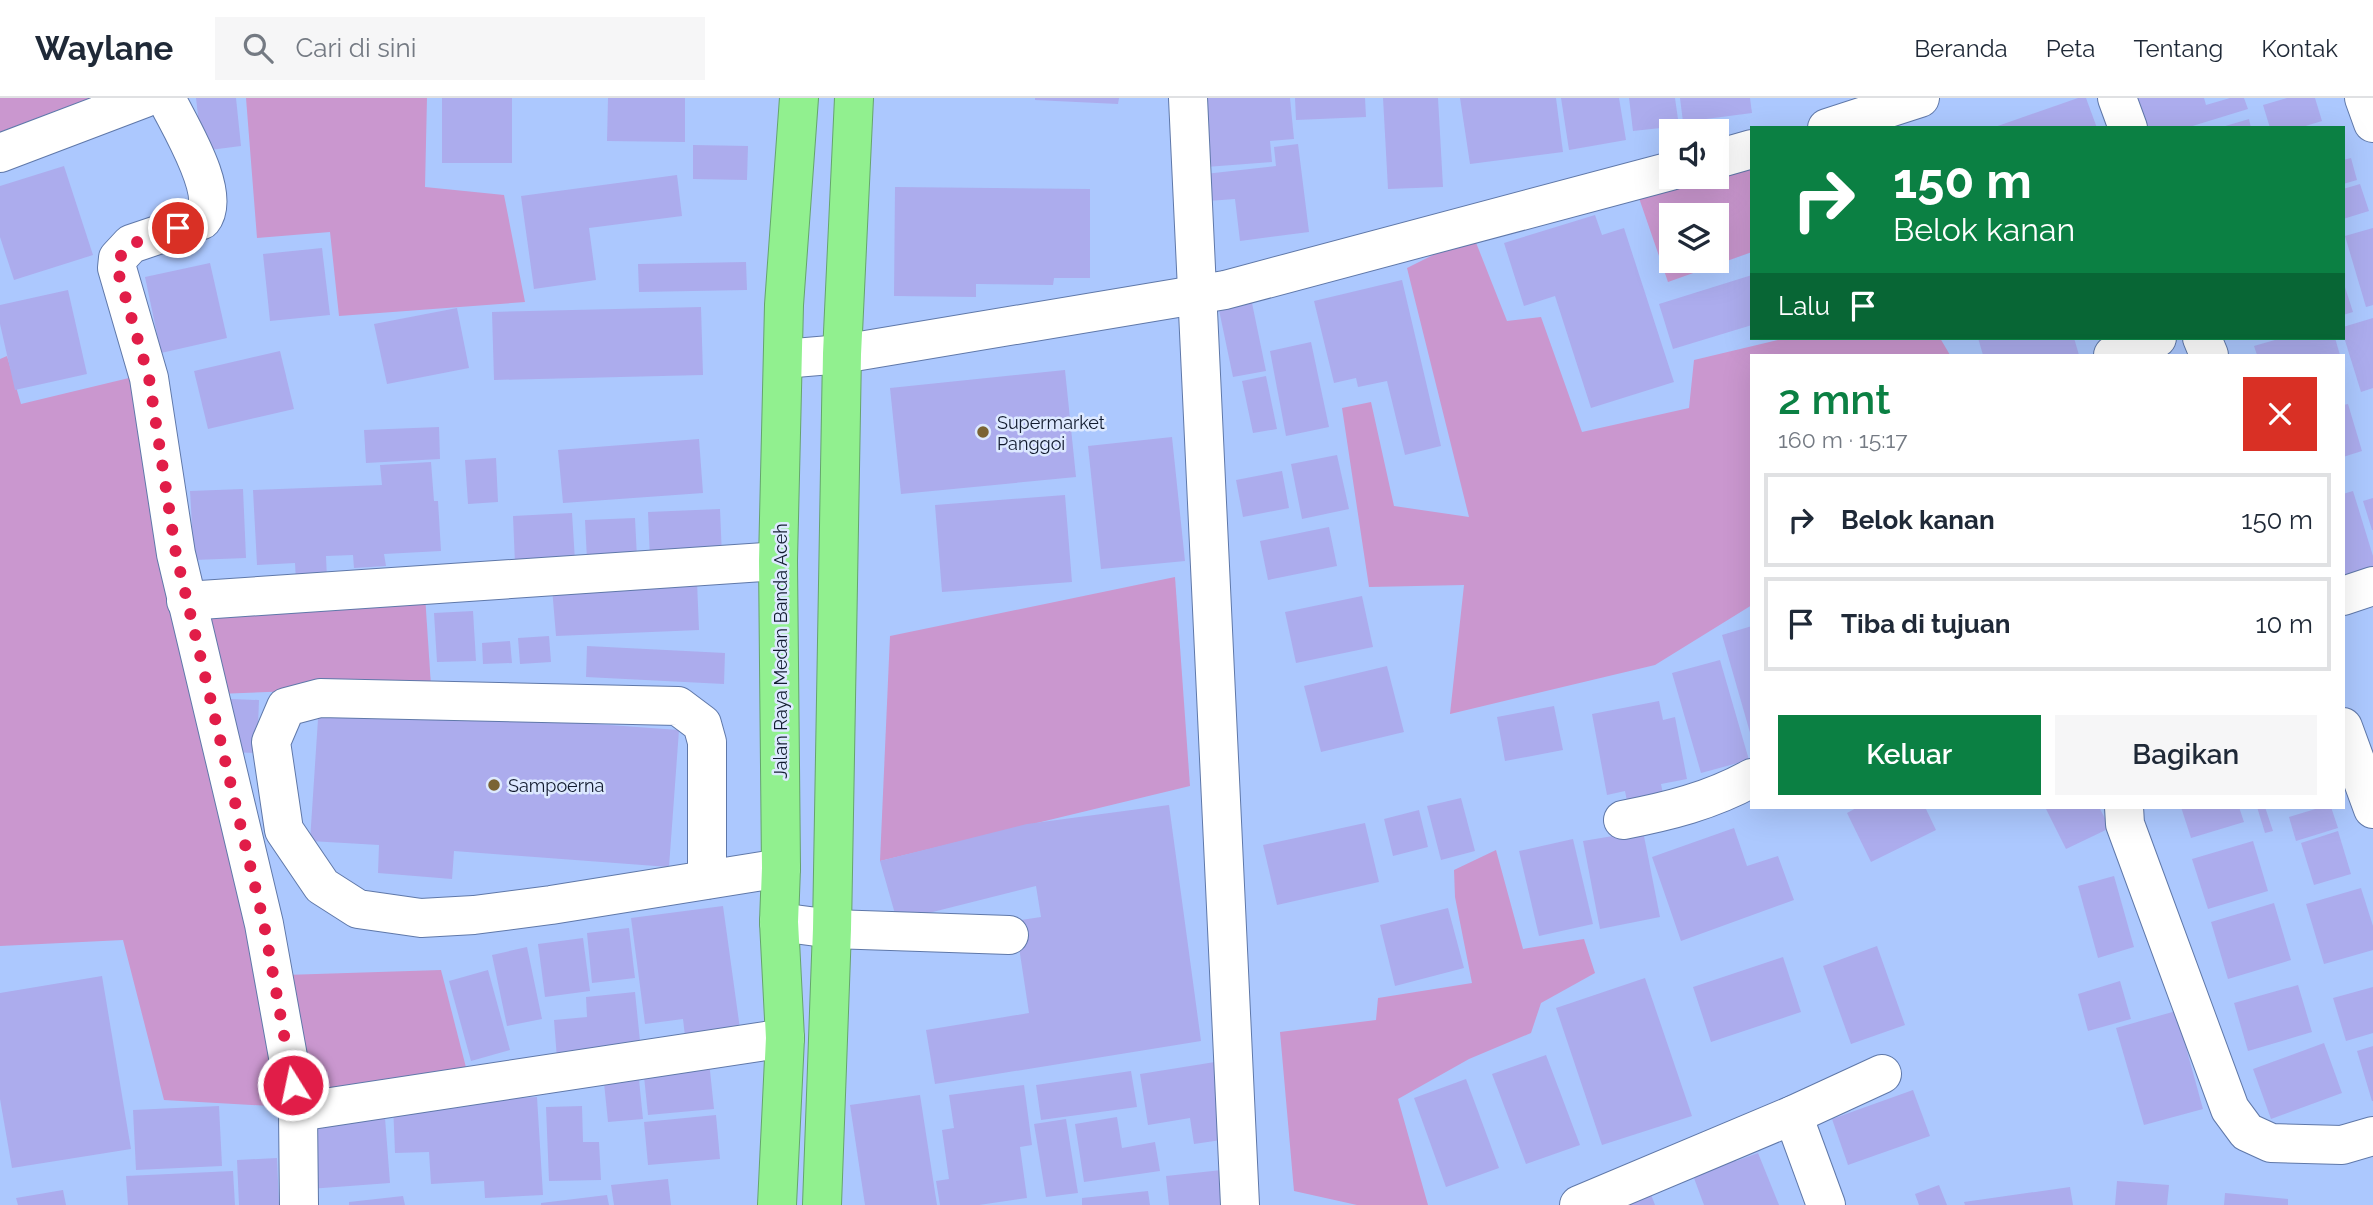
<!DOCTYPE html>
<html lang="id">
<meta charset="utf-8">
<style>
:root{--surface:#fff;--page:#f6f6f7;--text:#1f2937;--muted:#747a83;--line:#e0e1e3;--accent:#0b8043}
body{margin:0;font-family:Raleway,sans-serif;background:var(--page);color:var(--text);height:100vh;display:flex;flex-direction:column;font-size:26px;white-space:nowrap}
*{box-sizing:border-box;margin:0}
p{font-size:23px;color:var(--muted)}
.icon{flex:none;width:38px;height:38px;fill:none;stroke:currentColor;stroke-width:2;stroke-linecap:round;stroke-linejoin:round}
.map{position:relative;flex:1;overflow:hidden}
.panel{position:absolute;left:1750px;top:256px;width:595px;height:455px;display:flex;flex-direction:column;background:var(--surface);border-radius:0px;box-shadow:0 7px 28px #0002}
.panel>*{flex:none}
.hud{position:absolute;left:1750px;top:28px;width:595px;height:214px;border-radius:0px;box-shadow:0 7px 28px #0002;background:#0b8043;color:#fff;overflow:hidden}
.buttons{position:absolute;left:1659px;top:21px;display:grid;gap:14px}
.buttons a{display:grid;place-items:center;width:70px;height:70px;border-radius:0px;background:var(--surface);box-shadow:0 7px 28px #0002;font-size:35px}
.pin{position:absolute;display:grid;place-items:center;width:60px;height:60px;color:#fff;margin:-30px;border:4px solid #fff;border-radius:50%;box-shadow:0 2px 7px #0007}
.me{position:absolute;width:77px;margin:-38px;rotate:350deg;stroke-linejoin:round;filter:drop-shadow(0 0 5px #0008)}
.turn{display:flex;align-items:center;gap:24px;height:147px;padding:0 28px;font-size:32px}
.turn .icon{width:91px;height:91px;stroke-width:2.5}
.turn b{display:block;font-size:49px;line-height:60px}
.then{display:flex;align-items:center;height:66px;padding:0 28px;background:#0003;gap:14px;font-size:26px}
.round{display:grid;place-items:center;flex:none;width:74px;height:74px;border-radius:0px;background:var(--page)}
.summary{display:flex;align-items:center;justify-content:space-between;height:119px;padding:0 28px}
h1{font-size:42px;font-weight:600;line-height:52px;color:var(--accent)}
.button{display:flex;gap:14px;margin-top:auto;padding:14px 28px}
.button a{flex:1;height:80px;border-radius:0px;background:var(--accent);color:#fff;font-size:28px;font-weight:600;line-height:80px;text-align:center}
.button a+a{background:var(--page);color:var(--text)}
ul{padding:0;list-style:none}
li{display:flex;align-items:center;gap:21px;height:94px;margin:0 14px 10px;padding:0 14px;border:4px solid var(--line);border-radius:0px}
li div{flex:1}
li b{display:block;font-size:26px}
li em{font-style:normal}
header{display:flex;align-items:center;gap:42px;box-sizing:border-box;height:98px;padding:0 35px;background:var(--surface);border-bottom:2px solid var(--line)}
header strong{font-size:33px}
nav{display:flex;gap:38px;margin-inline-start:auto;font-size:24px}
.search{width:490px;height:63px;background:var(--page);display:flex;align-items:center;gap:18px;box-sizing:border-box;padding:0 24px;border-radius:0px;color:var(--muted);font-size:26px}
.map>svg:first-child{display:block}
.green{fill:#ca97cf;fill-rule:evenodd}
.building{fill:#acaced}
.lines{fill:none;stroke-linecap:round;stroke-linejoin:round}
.minor-casing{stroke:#5f78a9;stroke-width:40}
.highway-casing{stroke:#65a56d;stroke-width:40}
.minor{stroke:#fff;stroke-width:38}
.highway{stroke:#91f08f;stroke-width:38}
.route{stroke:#e11d48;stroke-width:12;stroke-dasharray:0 21.6}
.poi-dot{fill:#7a6333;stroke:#dde9ff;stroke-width:2.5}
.labels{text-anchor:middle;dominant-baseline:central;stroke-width:5;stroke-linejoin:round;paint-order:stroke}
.poi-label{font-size:18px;fill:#121b2f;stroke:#dde9ff;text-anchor:start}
.street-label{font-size:18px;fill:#121b2f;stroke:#dde9ff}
</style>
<header>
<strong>Waylane</strong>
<div class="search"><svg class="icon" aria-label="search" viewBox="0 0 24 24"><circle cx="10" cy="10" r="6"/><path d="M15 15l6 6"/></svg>Cari di sini</div>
<nav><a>Beranda</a><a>Peta</a><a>Tentang</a><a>Kontak</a></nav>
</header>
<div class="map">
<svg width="2373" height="1107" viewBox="0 0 2373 1107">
<rect width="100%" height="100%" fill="#acc8fe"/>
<g class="green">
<path d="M0,0H90L0,34Z"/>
<path d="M246,0H427L425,89L504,97L525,204L339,218L330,134L257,140Z"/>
<path d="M1752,69V154L1668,184L1639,100ZM1671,117H1717V163H1671Z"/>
<path d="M1473,137L1507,223L1541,219L1582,334L1689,310L1694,262L1786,240H1940L1950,257H1752V507L1655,567L1450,616L1464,487L1369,489L1342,310L1371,304L1394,408L1469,419L1407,170Z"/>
<path d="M7,258L21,306L129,280L287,1009L164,1002L123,842L0,848V261Z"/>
<path d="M1175,479L1190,688L880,763L890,538Z"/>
<path d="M425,497L431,588L217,596L210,515Z"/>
<path d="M1496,752L1523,851L1584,841L1595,875L1541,905L1531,935L1469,961L1398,1001L1428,1107H1357L1294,1093L1280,934L1376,922L1378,900L1472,885L1455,799L1454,772Z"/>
<path d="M441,872L469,981L307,1003L285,877Z"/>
</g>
<g class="building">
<path d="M196,0H236L241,48L202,53Z"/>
<rect x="442" y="0" width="70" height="65"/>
<path d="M608,0H685V44L607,43Z"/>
<path d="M1035,0H1119L1118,6L1035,2Z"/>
<path d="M1199,0H1290L1294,41L1270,43L1272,64L1206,69Z"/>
<path d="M1295,0H1365L1366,19L1296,22Z"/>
<path d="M1383,0H1438L1443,89L1388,91Z"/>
<path d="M1460,0H1556L1563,54L1470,66Z"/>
<path d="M1561,0H1619L1626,42L1569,52Z"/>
<path d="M1629,0H1675L1679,28L1633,33Z"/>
<path d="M1680,0H1750L1752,15L1683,24Z"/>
<path d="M2078,0H2086L2097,30H1992Z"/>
<path d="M2138,0H2204L2206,7L2230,0H2244L2248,11L2186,30H2147Z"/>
<path d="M2287,0H2315L2322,23L2299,30H2270L2263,7Z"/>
<path d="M2249,21L2251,30H2223L2222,29Z"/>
<path d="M1298,46L1309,134L1240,143L1235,101L1208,103L1205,76L1276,68L1274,49Z"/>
<path d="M693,47L748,48L747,82L693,81Z"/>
<path d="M2351,60L2357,82L2343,86V62Z"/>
<path d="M64,68L93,157L14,182L0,139V88Z"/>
<path d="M677,77L682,118L589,130L596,182L534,191L521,98Z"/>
<path d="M2360,86L2369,113L2343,121V91Z"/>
<path d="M895,89L1090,91V180H1054L1053,187L976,186V199L894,198Z"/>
<path d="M1595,117L1602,137L1624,130L1674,284L1591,310L1555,198L1524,208L1504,145Z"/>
<path d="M2373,130V207L2366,209L2345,138Z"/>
<path d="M322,150L330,217L270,223L263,156Z"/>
<path d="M746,164L747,192L639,194L638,166Z"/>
<path d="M210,165L227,240L161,255L145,179Z"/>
<path d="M1752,177V227L1673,251L1659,206Z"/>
<path d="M1402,182L1441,348L1405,357L1387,283L1358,289L1356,280L1334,285L1314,203Z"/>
<path d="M2343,183L2353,214L2343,217Z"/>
<path d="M68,192L87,276L15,292L0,226V207Z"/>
<path d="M1252,205L1266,273L1233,279L1219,212Z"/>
<path d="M701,209L703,277L494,282L492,214Z"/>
<path d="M457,210L469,270L387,286L374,226Z"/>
<path d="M2373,220V290L2361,294L2343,236V229Z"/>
<path d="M1978,240H2074L2079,257H1983Z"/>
<path d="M2282,240H2335L2340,257H2257L2254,248Z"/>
<path d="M1311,244L1329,329L1286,338L1270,253Z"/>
<path d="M280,253L294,311L208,331L194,273Z"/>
<path d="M1065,272L1076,379L901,396L890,290Z"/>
<path d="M1266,278L1277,331L1253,335L1242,283Z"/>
<path d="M2348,306L2362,353L2343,359V307Z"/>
<path d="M439,329L440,361L366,365L364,332Z"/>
<path d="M1172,339L1185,463L1101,471L1088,348Z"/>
<path d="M699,341L703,395L563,405L558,352Z"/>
<path d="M1337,357L1349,411L1302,421L1291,366Z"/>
<path d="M496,360L498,404L468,406L465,362Z"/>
<path d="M431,364L434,403H438L441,453L384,456L386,468L354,470L353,457L326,458L327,481L296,483L295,465L257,467L253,392L382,387L380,367Z"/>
<path d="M1282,373L1289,410L1243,419L1236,382Z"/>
<path d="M243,391L246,460L194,462L190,393Z"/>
<path d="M2353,393L2373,458V484L2343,493V396Z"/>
<path d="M1065,397L1072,484L942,494L935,407Z"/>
<path d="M2373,400V432H2372L2363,403Z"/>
<path d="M720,411L722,459L650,462L648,414Z"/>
<path d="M572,415L575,463L515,466L513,418Z"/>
<path d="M635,420L637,460L587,462L585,422Z"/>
<path d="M1329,429L1337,468L1268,482L1260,443Z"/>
<path d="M697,483L699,532L556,538L552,490Z"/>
<path d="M1362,498L1373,549L1296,565L1285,514Z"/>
<path d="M473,513L476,563L437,564L434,515Z"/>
<path d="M1752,528V638H1751L1722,537Z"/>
<path d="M549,538L551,564L520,566L518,540Z"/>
<path d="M510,543L512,565L483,566L482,545Z"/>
<path d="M587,548L725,555L724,586L586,579Z"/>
<path d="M1720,562L1749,662L1701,675L1672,575Z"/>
<path d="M1387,568L1404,634L1321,654L1304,588Z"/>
<path d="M230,601L259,602L257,655L228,654Z"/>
<path d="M1659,603L1663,622L1675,619L1687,681L1661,686L1664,701L1628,708L1625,693L1607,697L1592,616Z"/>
<path d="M319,606L679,632L669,769L454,753L452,781L378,775L379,747L310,743Z"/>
<path d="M1554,608L1563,652L1505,663L1497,619Z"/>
<path d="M1461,700L1475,753L1441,762L1427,708Z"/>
<path d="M1169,707L1201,943L935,986L926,932L1029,915L1015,823L1041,819L1036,788L897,823L880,763L1027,726Z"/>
<path d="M1858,709H1925L1936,732L1871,764L1847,715Z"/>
<path d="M2045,709H2099L2110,730L2066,751Z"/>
<path d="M2181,709H2239L2244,724L2191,740Z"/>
<path d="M2257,709H2265L2273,733L2265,735Z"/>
<path d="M2322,709H2331L2338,730L2296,743L2289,719Z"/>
<path d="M1419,712L1428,749L1393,758L1384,721Z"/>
<path d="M1365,725L1379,784L1277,807L1263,747Z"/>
<path d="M1734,730L1747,768L1778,758L1794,802L1681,843L1652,759Z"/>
<path d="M1643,733L1660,819L1600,831L1583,743Z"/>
<path d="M2338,733L2351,776L2314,787L2301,745Z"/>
<path d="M1573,741L1593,826L1539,838L1519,753Z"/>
<path d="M2253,743L2268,793L2208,811L2192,761Z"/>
<path d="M2114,778L2134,849L2098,860L2078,788Z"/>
<path d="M2361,790L2373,828V852L2324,866L2306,806Z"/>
<path d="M2274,805L2291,862L2228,881L2211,824Z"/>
<path d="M723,808L740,931L685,938L683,921L645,926L631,820Z"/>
<path d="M1448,810L1464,870L1395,888L1380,827Z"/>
<path d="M629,830L635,880L592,885L587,835Z"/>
<path d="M583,840L590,893L545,899L538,846Z"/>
<path d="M1877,848L1905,927L1851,946L1823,868Z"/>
<path d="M527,849L542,921L507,928L492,857Z"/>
<path d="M1783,859L1801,914L1711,944L1693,889Z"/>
<path d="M488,872L510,952L471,963L449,883Z"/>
<path d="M102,878L131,1051L12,1070L0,1001V895Z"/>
<path d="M1645,880L1692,1018L1602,1047L1556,910Z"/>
<path d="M2120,883L2131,921L2088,933L2078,896Z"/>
<path d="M2298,887L2312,934L2248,953L2234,905Z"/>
<path d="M2373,889V935L2346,943L2333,900Z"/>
<path d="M635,894L641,953L557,961L554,922L587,919L586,899Z"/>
<path d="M2176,913L2203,1011L2144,1027L2116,930Z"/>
<path d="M2324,945L2342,995L2271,1021L2253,971Z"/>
<path d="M2373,948V1003H2372L2357,953Z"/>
<path d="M1546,957L1580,1047L1526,1066L1492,976Z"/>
<path d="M709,963L714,1011L648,1017L643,969Z"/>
<path d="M1215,964L1228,1041L1194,1046L1190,1020L1148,1027L1140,976Z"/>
<path d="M638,972L643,1021L608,1024L603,975Z"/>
<path d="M1131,973L1137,1009L1041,1022L1036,987Z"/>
<path d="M1466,981L1499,1070L1446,1089L1414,1000Z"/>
<path d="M1024,987L1032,1047L1020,1049L1027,1100L979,1107H940L936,1083L949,1081L942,1032L954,1030L949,997Z"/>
<path d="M1913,992L1930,1038L1848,1067L1832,1021Z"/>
<path d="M920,997L937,1107H865L850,1007Z"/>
<path d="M537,999L543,1097L485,1100L484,1083L431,1086L429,1054L395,1055L393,1006Z"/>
<path d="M219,1008L222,1068L136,1072L133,1012Z"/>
<path d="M582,1008L583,1044H599L601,1082L549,1083L546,1009Z"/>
<path d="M716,1017L720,1061L648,1067L644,1024Z"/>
<path d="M1117,1019L1122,1050L1155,1044L1160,1073L1084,1084L1075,1026Z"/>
<path d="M385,1020L390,1085L309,1091L303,1026Z"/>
<path d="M1066,1021L1078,1095L1046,1099L1034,1026Z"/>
<path d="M1730,1048L1736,1063L1758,1055L1779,1107H1704L1688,1064Z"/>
<path d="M277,1060L279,1107H239L237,1062Z"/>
<path d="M1222,1072L1227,1107H1169L1166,1078Z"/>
<path d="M233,1073L235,1107H128L126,1078Z"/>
<path d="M668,1081L671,1107H614L611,1087Z"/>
<path d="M2117,1083L2169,1087L2167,1107H2115Z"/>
<path d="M1647,1086L1655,1107H1598Z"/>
<path d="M1939,1087L1947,1107H1919L1915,1096Z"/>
<path d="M2070,1089L2073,1107H1965L1964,1104Z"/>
<path d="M63,1092L66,1107H18L16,1100Z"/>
<path d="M1148,1093L1150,1107H1082V1100Z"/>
<path d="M2225,1095L2288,1101V1107H2224Z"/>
<path d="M607,1097L609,1107H541V1105Z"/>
<path d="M403,1098L405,1107H349V1104Z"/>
</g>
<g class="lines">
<defs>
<g id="minor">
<path d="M166,0C179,27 223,96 202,122L131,146L118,160L117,170L149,280L176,456L264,826L298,1014L299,1107"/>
<path d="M1188,0L1240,1107"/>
<path d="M2117,0L2128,30"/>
<path d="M2364,0L2373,25"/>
<path d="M1827,30L1920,0"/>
<path d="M0,55L145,0"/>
<path d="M1717,61L1752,51"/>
<path d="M2202,240L2209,257"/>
<path d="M2113,257L2157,240"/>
<path d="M783,261L842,256L1225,192L1671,73"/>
<path d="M2343,498L2373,488"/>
<path d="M186,503L778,463"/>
<path d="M2343,629L2373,711"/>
<path d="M2124,709L2125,726L2230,1011L2247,1034L2271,1045L2342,1047L2373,1038"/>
<path d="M1623,722C1669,713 1710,703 1752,680"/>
<path d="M707,782V644L702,626L678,608L320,600L286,609L271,644L284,732L322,788L358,811L421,820L474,817L551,807L781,770"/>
<path d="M779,824L832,831L1009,837"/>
<path d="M298,1014L785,940"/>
<path d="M1793,1017L1826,1107"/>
<path d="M1579,1107L1793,1017L1882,976"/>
</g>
<g id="highway">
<path d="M777,1107L785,940L779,824L781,770L778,463L784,207L799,0"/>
<path d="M822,1107L832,831L842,256L854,0"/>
</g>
</defs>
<use href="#minor" class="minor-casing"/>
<use href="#highway" class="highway-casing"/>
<use href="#minor" class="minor"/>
<use href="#highway" class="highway"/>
</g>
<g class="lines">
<path class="route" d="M178,130C155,138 120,142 117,170L149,280L176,456L264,826L293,987"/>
</g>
<g class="poi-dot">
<circle cx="983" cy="334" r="7"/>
<circle cx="494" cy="687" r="7"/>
</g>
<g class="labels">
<g class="poi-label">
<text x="997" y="324">Supermarket<tspan x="997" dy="21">Panggoi</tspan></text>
<text x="508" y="687">Sampoerna</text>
</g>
<g class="street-label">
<text transform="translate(780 553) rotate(-90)">Jalan Raya Medan Banda Aceh</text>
</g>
</g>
</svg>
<div class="buttons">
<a><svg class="icon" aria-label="sound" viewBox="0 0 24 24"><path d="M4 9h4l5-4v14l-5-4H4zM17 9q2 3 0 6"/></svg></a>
<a><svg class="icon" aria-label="layers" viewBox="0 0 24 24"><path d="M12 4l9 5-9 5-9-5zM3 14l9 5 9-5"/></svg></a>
</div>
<div class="pin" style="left:178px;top:130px;background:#d93025"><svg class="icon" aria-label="arrive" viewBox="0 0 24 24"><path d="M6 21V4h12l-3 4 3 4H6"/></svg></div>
<svg class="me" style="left:293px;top:987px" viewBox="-20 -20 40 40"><circle r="17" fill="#e11d48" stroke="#fff" stroke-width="3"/><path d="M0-11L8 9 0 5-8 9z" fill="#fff"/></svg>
<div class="hud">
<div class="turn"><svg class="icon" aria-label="right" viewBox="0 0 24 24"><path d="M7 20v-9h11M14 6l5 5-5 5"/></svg><div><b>150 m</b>Belok kanan</div></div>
<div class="then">Lalu<svg class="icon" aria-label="arrive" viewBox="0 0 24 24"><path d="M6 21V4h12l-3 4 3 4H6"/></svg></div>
</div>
<section class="panel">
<div class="summary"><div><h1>2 mnt</h1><p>160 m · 15:17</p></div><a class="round" style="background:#d93025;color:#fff"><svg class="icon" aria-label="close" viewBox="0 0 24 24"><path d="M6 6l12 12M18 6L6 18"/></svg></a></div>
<ul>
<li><svg class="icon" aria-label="right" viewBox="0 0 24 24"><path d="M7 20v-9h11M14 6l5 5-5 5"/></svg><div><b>Belok kanan</b></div><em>150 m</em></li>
<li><svg class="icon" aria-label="arrive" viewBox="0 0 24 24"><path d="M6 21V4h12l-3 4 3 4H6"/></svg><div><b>Tiba di tujuan</b></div><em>10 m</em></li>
</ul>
<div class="button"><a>Keluar</a><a>Bagikan</a></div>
</section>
</div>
